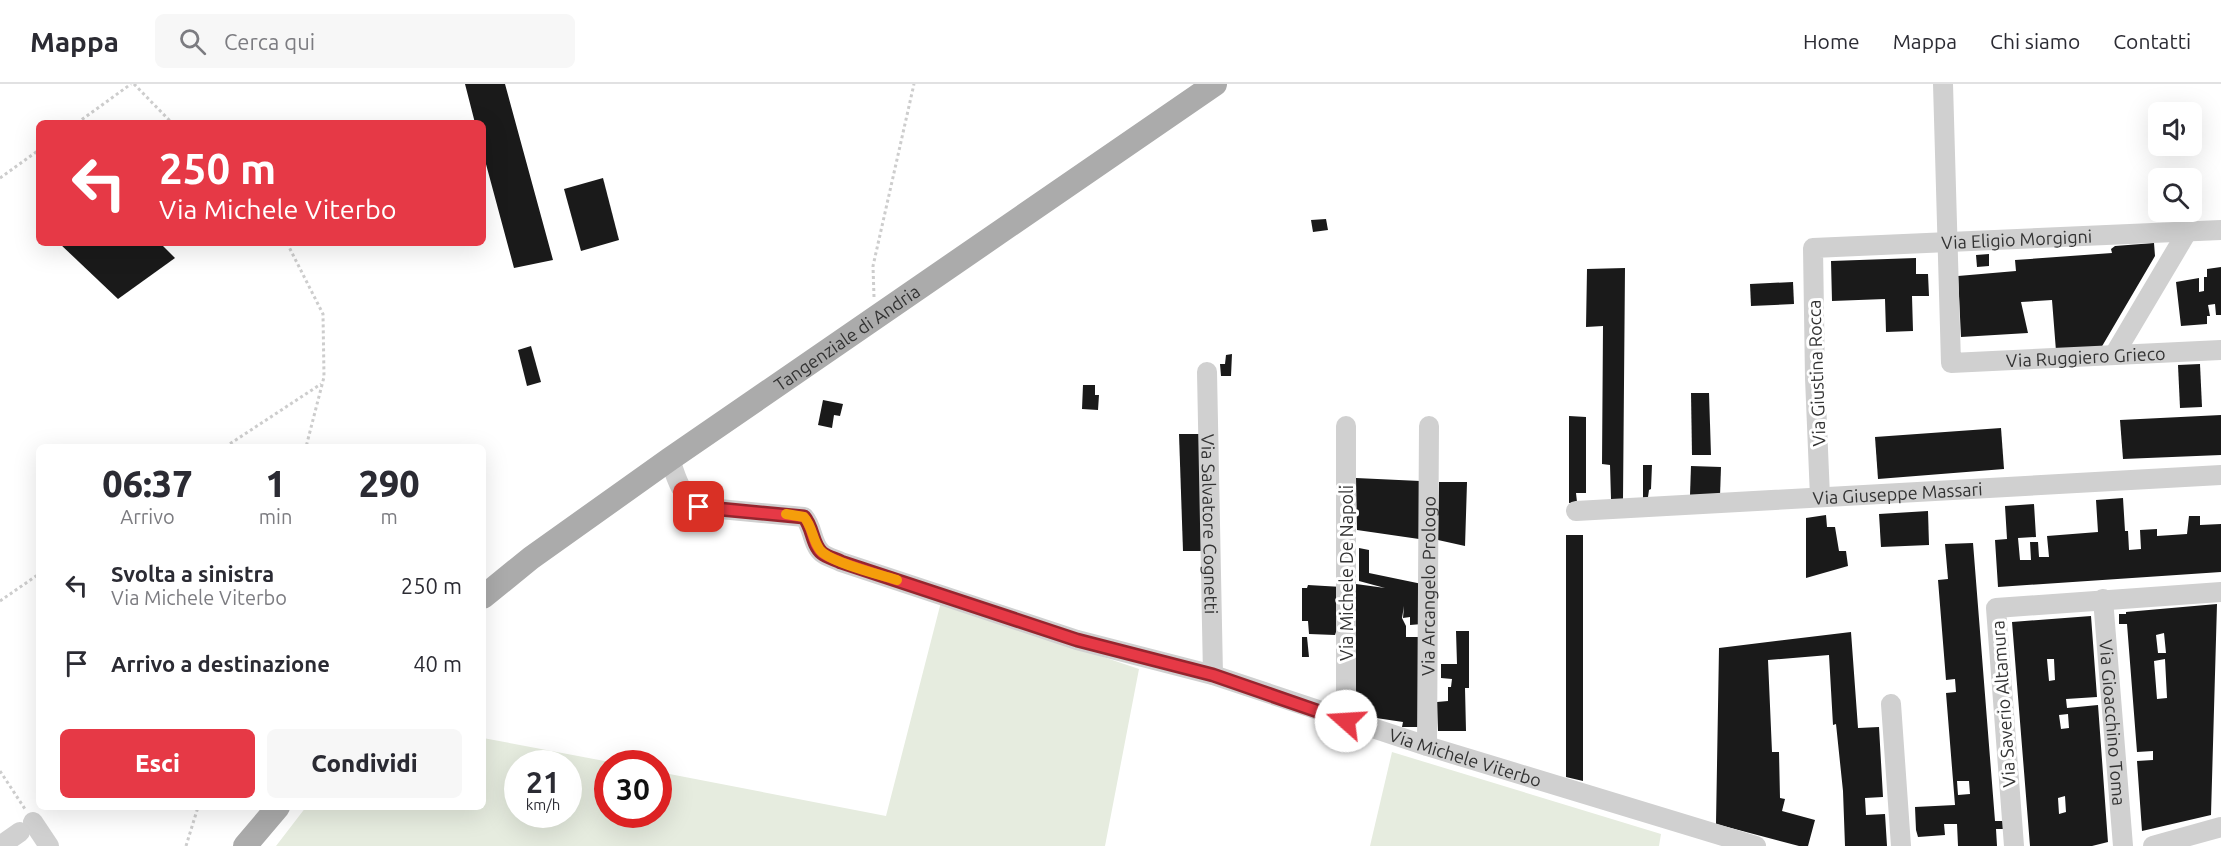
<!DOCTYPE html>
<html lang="it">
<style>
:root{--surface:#fff;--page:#f7f7f7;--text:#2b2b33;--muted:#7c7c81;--line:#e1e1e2;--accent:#e63946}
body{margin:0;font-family:Ubuntu,sans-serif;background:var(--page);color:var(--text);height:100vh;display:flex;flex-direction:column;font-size:22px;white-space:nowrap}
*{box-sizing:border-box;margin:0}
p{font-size:20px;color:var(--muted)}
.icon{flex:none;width:33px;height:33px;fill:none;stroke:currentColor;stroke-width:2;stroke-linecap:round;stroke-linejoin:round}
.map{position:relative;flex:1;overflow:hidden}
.panel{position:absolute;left:36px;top:360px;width:450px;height:366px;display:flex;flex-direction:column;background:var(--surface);border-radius:9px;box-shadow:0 6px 24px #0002}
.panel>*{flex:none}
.guide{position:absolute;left:36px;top:36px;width:450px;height:126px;border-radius:9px;box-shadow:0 6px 24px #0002;background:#e63946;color:#fff;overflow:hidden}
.controls{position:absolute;left:2148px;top:18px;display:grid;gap:12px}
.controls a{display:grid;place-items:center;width:54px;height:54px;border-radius:9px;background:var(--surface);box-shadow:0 6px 24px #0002;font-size:30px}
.speed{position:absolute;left:504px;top:666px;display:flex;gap:12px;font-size:30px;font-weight:700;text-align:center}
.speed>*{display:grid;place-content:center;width:78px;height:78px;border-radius:50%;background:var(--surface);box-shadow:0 6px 24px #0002;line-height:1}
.speed small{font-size:15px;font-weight:400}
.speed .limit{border:9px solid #d22;background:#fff;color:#111}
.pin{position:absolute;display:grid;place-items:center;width:51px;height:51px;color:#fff;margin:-26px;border-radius:12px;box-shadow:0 3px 9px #0006}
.me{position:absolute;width:66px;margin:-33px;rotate:289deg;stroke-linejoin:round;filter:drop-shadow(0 0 4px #0008)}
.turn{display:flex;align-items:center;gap:21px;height:126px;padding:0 24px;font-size:27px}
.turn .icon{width:78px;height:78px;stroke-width:2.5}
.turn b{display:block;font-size:42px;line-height:51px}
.eta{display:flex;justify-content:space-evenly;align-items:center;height:102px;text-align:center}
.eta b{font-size:36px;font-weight:800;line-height:42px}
.cta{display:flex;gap:12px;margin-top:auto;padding:12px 24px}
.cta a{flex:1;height:69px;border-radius:9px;background:var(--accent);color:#fff;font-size:24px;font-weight:800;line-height:69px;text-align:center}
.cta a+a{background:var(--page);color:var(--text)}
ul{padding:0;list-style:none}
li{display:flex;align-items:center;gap:18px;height:78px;padding:0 24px}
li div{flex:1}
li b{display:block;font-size:22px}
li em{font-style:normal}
header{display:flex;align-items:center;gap:36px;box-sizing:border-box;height:84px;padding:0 30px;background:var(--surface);border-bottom:2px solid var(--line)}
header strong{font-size:28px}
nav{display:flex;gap:33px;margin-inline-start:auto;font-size:21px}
.search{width:420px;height:54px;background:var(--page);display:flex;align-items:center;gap:15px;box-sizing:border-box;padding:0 21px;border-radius:9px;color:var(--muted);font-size:22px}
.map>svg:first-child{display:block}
.green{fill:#e6ecdf;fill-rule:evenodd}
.building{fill:#1a1a1a;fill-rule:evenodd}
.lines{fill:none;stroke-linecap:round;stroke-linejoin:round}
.path{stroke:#cdcdcd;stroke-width:3;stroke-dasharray:3 3;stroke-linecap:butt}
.minor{stroke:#d0d0d0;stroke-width:20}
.major{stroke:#ababab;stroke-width:24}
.route-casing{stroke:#96252e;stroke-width:15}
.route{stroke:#e63946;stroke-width:10}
.slow{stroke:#f59e0b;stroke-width:10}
.labels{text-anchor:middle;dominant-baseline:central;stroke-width:6;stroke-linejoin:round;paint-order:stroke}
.street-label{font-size:18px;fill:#333;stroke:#fff}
</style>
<header>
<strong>Mappa</strong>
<div class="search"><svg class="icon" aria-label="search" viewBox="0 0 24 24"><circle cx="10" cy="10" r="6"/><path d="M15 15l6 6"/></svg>Cerca qui</div>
<nav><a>Home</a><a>Mappa</a><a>Chi siamo</a><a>Contatti</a></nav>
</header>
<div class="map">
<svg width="2221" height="762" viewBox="0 0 2221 762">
<rect width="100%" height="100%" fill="#fff"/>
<g class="green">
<path d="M941,518L1139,585L1105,762H276L306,723H483V654L615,679L608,680V730H658L659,688L886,732ZM518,680H568V730H518Z"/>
<path d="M1392,668L1661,750L1659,762H1370Z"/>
</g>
<g class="building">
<path d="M465,0H505L553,176L514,184L483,69V39H475Z"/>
<path d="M603,94L619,156L581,167L564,105Z"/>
<path d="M1326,135L1328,146L1313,148L1311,136Z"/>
<path d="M59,159H160L175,174L118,215Z"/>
<path d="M2154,159L2155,172L2101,264L2056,267L2052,216L2021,218L2028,249L1961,253L1958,192L2016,187L2015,176L2112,169L2111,165L2115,162Z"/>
<path d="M1989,170V182L1977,183L1976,171Z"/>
<path d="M1916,174V190H1928L1929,212H1912L1913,247L1886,248L1885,215L1832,217L1831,177Z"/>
<path d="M2221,183V231H2216L2215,220L2208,221L2210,232H2207V240L2181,242L2176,198L2199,194V208L2204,207V193H2207V185Z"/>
<path d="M1625,184L1623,415H1611L1610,381L1602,380L1603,242L1586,243L1587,185Z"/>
<path d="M1793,198L1794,220L1751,222L1750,200Z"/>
<path d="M531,262L541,298L527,302L518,266Z"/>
<path d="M1232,270L1231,292H1221L1220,280H1225L1226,271Z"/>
<path d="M2200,280L2202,323L2180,324L2178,281Z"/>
<path d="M1083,301H1095V311H1099L1098,326L1082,325Z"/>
<path d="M1691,309H1709L1711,371H1692Z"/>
<path d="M823,316L843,320L840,332L834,331L832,344L818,341Z"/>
<path d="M2221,331V371L2123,375L2120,336Z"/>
<path d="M1569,332L1586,333V409H1576L1577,418L1569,419Z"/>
<path d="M2001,344L2004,385L1878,395L1875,353Z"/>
<path d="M1179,350H1199L1203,467H1183Z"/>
<path d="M1643,381H1652L1651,405L1649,406L1648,413L1643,414Z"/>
<path d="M1691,382L1721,383L1720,412L1690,411Z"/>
<path d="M1356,394L1420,397L1419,455L1357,446Z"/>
<path d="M1439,398H1467L1465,462L1438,456Z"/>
<path d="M2123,414L2125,447H2128L2129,466L2141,465L2140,446L2157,445V452L2187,450L2189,432H2200V441L2221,440V488L1998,503L1995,456L2007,455L2005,422L2034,420L2036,453L2018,454L2020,476H2031L2030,458H2038L2039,473H2049L2047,452L2098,448L2096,416Z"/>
<path d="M1928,427L1929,461L1881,463L1879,430Z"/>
<path d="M1826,431L1827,443H1835L1839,467H1846L1848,482L1806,494V434Z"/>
<path d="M1566,451H1583V697L1566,693Z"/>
<path d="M1973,459L1995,737H2003V745H1996L1997,762H1958L1957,740H1944L1945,751L1918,753L1916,746L1915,723L1955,721L1946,609L1956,608L1955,595L1946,596L1938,496L1948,495L1945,460ZM1957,697H1969L1970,710L1958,711Z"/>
<path d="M1359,464L1369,466V489L1422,500V540L1410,541V533L1403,534L1404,522L1402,534L1406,542V553H1419V643H1402L1403,638L1356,631V500L1385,504L1359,497Z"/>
<path d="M1308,501L1342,503L1340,547L1336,548L1335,551L1309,550L1308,537H1302V504H1307Z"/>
<path d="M2217,520L2211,731L2142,747L2137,677L2153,676V667L2137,668L2127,540H2119V530H2126V528ZM2164,549L2166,569H2158L2156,551ZM2165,575L2167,614L2157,615L2154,577Z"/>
<path d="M2091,532L2097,613L2066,615L2067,624L2098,621L2108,758L2092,762H2030L2012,538ZM2047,575H2054L2055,596L2049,597ZM2068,630L2069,644L2061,645L2059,631ZM2065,712L2066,728L2059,730L2058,714Z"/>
<path d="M1456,547H1469V604H1465L1466,647H1438L1437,618L1448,617V603H1451L1452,595L1441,594V580H1457Z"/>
<path d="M1851,548L1858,644L1879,643L1883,713L1865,714L1866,731L1885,730L1887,762H1845L1843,707L1836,640L1833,641L1829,571L1768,576L1772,668H1779L1780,714L1785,715L1782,727L1815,736L1808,762H1799L1716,740L1719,564Z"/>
<path d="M1302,553H1307L1309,573H1302Z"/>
</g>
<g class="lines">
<g class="path">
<path d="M134,0L172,39"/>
<path d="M77,39L131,0"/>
<path d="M0,94L39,66"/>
<path d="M287,159L323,230L324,293L306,363"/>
<path d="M874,213L873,182L914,0"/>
<path d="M225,363L321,300"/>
<path d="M0,517L39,490"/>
<path d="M0,687L25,725"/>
<path d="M186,762L198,723"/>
</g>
<g class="minor">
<path id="s1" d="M1943,0L1951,279L2221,266"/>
<path d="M2114,271L2187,148"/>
<path id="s2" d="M1207,288L1213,591"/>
<path id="s3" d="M670,375C677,397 680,409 699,423L804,433C813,443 812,461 822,469C827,473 835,475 841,478L1077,556L1213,591L1427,662L1756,762"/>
<path id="s4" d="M1820,413L1815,294L1813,164L2221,146"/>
<path id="s5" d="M1576,427L2221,391"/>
<path id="s6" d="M2103,515L2123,762"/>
<path d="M1891,620L1901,762"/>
<path d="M1346,637V342"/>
<path id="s7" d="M1427,662L1429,342"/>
<path d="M33,738L49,762"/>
<path d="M0,762L20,748"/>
<path d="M2014,762L1996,524L2221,508"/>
<path d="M2153,762L2221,743"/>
</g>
<g class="major">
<path id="s8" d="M483,513L531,474L670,375L1215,0"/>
<path d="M245,762L278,723"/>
</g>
</g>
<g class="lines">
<defs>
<path id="route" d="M699,423L804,433C813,443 812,461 822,469C827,473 835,475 841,478L1077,556L1213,591L1346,637"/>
</defs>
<use href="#route" class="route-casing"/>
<use href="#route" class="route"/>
<path class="slow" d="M786,430L804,433C813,443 812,456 820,466C829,478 881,491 897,496"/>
</g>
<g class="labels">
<g class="street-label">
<text stroke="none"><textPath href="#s4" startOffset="453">Via Eligio Morgigni</textPath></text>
<text stroke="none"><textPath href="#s8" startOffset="447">Tangenziale di Andria</textPath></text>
<text stroke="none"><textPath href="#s1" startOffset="414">Via Ruggiero Grieco</textPath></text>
<text transform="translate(1816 289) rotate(-92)">Via Giustina Rocca</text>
<text stroke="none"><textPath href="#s5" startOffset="322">Via Giuseppe Massari</textPath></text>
<text stroke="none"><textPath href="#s2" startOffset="152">Via Salvatore Cognetti</textPath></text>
<text transform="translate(1346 489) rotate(-90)">Via Michele De Napoli</text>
<text stroke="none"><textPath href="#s7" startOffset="160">Via Arcangelo Prologo</textPath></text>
<text transform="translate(2003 620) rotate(-94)">Via Saverio Altamura</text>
<text stroke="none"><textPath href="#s6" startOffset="124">Via Gioacchino Toma</textPath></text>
<text stroke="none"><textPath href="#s3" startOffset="879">Via Michele Viterbo</textPath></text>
</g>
</g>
</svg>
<div class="controls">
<a><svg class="icon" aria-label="sound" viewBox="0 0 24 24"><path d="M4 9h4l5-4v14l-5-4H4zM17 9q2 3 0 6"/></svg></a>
<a><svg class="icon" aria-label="search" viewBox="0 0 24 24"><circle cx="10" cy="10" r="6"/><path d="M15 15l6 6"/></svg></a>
</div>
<div class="speed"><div>21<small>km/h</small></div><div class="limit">30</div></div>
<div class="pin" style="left:699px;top:423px;background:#d93025"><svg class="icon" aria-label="arrive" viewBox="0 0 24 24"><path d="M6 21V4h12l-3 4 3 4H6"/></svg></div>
<svg class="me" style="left:1346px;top:637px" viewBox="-20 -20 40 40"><circle r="19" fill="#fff"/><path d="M0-13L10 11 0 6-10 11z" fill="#e63946"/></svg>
<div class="guide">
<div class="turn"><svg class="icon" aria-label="left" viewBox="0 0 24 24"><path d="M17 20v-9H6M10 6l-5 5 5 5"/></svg><div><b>250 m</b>Via Michele Viterbo</div></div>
</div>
<section class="panel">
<div class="eta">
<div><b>06:37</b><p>Arrivo</p></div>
<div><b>1</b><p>min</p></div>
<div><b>290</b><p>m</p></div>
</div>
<ul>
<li><svg class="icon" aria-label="left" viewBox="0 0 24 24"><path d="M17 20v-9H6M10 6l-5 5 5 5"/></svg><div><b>Svolta a sinistra</b><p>Via Michele Viterbo</p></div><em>250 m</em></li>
<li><svg class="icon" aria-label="arrive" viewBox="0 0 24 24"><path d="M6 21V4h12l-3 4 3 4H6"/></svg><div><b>Arrivo a destinazione</b></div><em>40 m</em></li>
</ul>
<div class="cta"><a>Esci</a><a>Condividi</a></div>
</section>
</div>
